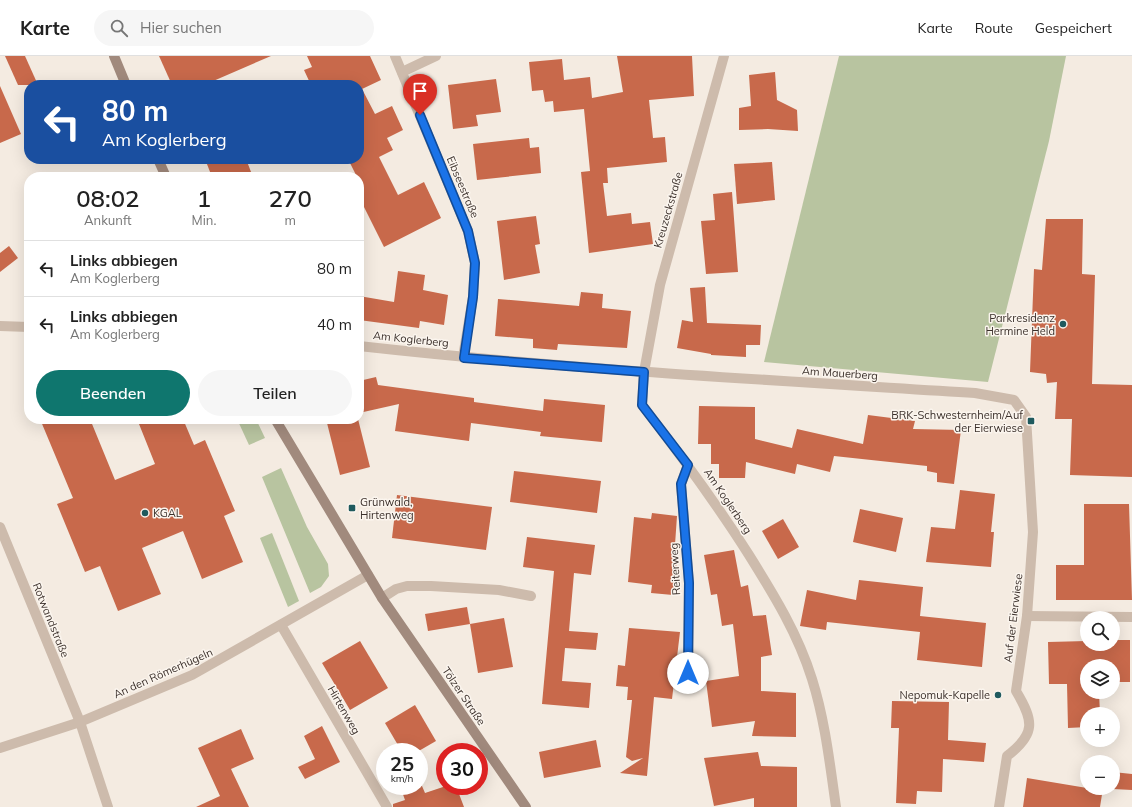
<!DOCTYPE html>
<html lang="de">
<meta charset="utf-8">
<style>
:root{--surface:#fff;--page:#f6f6f6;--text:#222;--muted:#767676;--line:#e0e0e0;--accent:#0f766e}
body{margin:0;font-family:Mulish,sans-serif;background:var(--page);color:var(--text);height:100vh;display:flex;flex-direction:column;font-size:15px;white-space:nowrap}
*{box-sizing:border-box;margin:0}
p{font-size:13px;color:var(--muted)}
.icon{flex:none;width:22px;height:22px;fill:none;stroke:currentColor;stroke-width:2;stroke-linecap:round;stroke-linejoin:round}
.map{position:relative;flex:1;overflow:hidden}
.drawer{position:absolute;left:24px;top:116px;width:340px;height:252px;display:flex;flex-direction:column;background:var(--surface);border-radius:16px;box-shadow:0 4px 16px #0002}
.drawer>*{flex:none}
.top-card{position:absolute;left:24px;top:24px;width:340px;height:84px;border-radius:16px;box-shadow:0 4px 16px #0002;background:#1a4fa0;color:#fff;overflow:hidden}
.tools{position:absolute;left:1080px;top:555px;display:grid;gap:8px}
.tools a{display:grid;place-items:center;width:40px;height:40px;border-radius:50%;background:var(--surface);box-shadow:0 4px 16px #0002;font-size:20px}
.speed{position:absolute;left:376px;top:687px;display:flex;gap:8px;font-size:20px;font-weight:700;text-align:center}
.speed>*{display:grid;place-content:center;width:52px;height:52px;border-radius:50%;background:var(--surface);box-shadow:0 4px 16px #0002;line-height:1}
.speed small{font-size:10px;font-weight:400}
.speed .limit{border:6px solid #d22;background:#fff;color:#111}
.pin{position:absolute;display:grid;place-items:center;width:34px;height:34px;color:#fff;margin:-41px -17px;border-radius:50% 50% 50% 0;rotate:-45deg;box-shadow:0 0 4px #0007}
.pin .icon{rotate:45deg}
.me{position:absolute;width:44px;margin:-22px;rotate:0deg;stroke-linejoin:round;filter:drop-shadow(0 0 3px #0008)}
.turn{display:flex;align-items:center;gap:14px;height:84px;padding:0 12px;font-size:18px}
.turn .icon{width:52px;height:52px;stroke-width:2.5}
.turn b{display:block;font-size:28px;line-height:34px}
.eta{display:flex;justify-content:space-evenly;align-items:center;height:68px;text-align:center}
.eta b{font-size:24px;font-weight:600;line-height:28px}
.button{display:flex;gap:8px;margin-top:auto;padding:8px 12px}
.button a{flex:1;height:46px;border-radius:24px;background:var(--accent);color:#fff;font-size:16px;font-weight:600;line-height:46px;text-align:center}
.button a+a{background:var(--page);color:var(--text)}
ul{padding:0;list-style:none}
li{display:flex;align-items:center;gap:12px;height:56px;padding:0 12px;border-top:1px solid var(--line)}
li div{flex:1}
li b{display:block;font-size:15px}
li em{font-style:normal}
header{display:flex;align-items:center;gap:24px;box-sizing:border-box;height:56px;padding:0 20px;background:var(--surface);border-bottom:1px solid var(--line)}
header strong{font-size:19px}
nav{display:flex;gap:22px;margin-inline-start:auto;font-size:14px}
.search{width:280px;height:36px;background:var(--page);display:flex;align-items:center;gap:10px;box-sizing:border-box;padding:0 14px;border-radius:22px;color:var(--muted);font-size:15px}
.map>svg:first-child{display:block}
.green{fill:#b8c4a0}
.building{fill:#c8694b}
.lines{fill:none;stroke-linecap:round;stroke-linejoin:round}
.minor{stroke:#cdbbac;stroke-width:10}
.secondary{stroke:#a18a7d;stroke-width:10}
.route-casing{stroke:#114b97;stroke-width:10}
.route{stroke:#1a73e8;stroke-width:7}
.poi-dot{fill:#1f5a5e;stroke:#fbf5ee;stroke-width:1.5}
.labels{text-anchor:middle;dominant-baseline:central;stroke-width:3;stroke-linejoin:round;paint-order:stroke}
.street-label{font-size:11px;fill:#3b302b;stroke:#fbf5ee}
.poi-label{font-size:11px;fill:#3b302b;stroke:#fbf5ee;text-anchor:end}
</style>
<header>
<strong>Karte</strong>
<div class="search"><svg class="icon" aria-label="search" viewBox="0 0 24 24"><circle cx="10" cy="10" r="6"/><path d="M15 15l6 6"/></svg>Hier suchen</div>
<nav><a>Karte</a><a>Route</a><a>Gespeichert</a></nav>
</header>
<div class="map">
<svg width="1132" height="751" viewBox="0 0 1132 751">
<rect width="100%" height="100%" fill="#f4ebe1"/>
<g class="green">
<path d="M839,0H1066L1049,85L988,326L764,306Z"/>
<path d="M237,363H256L265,382L249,389Z"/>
<path d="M281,412L307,471L328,508L329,520L321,531L310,537L262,421Z"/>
<path d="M272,477L299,545L288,551L260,482Z"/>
</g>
<g class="building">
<path d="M5,0H25L38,29H18Z"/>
<path d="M159,0H271L204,29H172Z"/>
<path d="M307,0H370L381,24L362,33L375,58L392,50L403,74L387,82L393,94L379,101L398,139L424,126L441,162L384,191L359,141V121H357L348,103H359V29H311L304,14L312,11Z"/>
<path d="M617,0H692L694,40L649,44L653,82L665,81L667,106L607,112L608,127H603L607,160L631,157L632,168L650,166L653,188L589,197L581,116L590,115L584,53L554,56L553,45L545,46L543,34L532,35L529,6L562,3L564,24L590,21L592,42L623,36Z"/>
<path d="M775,16L777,44L797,54L798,75L768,73L739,74V52L751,50L749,19Z"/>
<path d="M496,23L501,56L476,59L478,70L453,73L448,29Z"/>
<path d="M0,30L21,78L0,87Z"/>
<path d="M529,82L530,92L539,91L541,117L477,124L473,88Z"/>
<path d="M205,103H246L253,121H212Z"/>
<path d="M772,106L775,144L737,148L734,108Z"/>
<path d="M732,136L738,216L706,218L701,165L715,164L713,138Z"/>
<path d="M536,160L540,188L535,189L540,217L504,224L497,165Z"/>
<path d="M1046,163H1083L1082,218L1095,219L1092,328L1132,329V421L1070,419L1072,363H1055L1057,326L1047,327L1046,318L1030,316L1034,213L1042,214Z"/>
<path d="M9,190L18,202L0,216V197Z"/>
<path d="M398,215L425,219L423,234L448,239L444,269L420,265L419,272L359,264V240L394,246Z"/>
<path d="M705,231L707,267L761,269L760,289H746V301L711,299V298L677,292L682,264L693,266L690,232Z"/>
<path d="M581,236L603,238L602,252L631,255L627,292L558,288L557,294L533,292V283L495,280L498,243L579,250Z"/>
<path d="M376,321L378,329L474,342V346L543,355L544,343L605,349L602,386L540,380L541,376L471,367L469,385L395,375L399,348L359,357V325Z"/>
<path d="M699,350L755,351V383L792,392L797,373L863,388L868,359L915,365L913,373L961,374L954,428L937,426V417L927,415V410L834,400L830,416L797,408L795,418L746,406L745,422H719V408H711V388H698Z"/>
<path d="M40,363H90L115,424L155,408L137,363H183L194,389L205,384L235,455L224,460L243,506L202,523L183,475L142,492L161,538L118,555L100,510L85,516L57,448L73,442Z"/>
<path d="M326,363H358L370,411L340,419Z"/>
<path d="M514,415L601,425L597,457L510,446Z"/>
<path d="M960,434L995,438L991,476H994L991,511L926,506L931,471L955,473Z"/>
<path d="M397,439L492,451L486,494L392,482Z"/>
<path d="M1084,448H1129L1132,544H1056V509H1084Z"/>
<path d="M860,453L903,462L896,496L853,486Z"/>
<path d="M652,457L677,460L674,503H677L673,539L651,537L652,529L628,526L634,461L651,463Z"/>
<path d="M783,463L799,491L778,503L762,475Z"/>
<path d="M527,481L595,489L591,519L574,517L569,575L598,577L596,594L565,592L562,625L591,627L589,652L542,648L554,515L523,511Z"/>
<path d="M734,494L741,531L748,529L753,560L766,559L772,599L761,601V635L796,637V681L752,680L755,665L712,671L706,625L739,620L733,568L722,570L717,538L711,539L704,499Z"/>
<path d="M859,524L923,531L920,560L986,567L982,611L917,604L920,576L827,566L826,574L800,570L807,534L856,544Z"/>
<path d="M467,551L470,568L428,575L425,558Z"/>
<path d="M504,562L513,611L478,617L470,568Z"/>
<path d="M629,572L680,576L672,643L654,641L647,720L620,717L643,702L632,705L626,701L632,644H627L628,631L616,630L618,609L625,610Z"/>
<path d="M1113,584H1130V626H1113V610H1087V636H1099L1100,658H1087V671L1068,672L1067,628H1049L1048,586L1087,585V588H1113Z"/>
<path d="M360,585L388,632L350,654L322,607Z"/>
<path d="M892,645L949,646L948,684L986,687L984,706L943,703L942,736L917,735L916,748L896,747L899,672H891Z"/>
<path d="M415,649L436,685L417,696H402L385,667Z"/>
<path d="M322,670L340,706L305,723L298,711L315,703L304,680Z"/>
<path d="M241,673L254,703L231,713L249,751H196L220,740L198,692Z"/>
<path d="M596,684L601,711L544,722L539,696Z"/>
<path d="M758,696L761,710L797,711V751H754V742L714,750L704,702Z"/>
<path d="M1113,716L1132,718V734L1113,733Z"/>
<path d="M1027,722L1087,732H1103L1100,751H1023Z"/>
<path d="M400,730H422L425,737L446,730H456L464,751H393V748L405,744Z"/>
</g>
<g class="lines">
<g class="minor">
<path d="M395,0L468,175L475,207L473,241L463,301"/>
<path d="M724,0L660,229L644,316L642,349C680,398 716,447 749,499C774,539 798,578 812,623C825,664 830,709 836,751"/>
<path d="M402,16L436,0"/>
<path d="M0,270L29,271"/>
<path d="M359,290C564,313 769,324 975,337L1014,344L1026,361L1033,476L1027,560L1016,635C1034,665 1036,678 1007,700L999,751"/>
<path d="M688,409L681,428L689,527L688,617"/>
<path d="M0,471L80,666L108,751"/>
<path d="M382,542L396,533L407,530H431L499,534L531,540"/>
<path d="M1027,560L1132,561"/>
<path d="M281,569L387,751"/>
<path d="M0,692L80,666L192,619L368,519"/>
</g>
<g class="secondary">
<path d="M114,0L126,29"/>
<path d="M158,103L166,121"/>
<path d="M275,363L382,542L526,751"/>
</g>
</g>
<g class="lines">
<defs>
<path id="route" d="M420,59L468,175L475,207L473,241L464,302L644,316L642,349L688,409L681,428L689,527L688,617"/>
</defs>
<use href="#route" class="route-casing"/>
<use href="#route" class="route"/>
</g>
<g class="poi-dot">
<circle cx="1063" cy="268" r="4"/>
<rect x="1027" y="361" width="8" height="8" rx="2"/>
<rect x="348" y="448" width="8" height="8" rx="2"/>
<circle cx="145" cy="457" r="4"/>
<circle cx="998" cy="639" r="4"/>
</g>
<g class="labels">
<g class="street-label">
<text transform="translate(463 131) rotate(67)">Eibseestraße</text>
<text transform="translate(668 154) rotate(-74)">Kreuzeckstraße</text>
<text transform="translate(411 283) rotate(6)">Am Koglerberg</text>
<text transform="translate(840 317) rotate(4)">Am Mauerberg</text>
<text transform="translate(728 445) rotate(56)">Am Koglerberg</text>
<text transform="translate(675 513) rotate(-93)">Reiterweg</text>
<text transform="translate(1013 562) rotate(-83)">Auf der Eierwiese</text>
<text transform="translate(51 564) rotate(68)">Rotwandstraße</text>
<text transform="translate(163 617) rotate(-24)">An den Römerhügeln</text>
<text transform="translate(464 640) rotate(56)">Tölzer Straße</text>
<text transform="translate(344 654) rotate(60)">Hirtenweg</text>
</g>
<g class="poi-label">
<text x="1055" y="262">Parkresidenz<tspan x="1055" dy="13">Hermine Held</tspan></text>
<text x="1023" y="359">BRK-Schwesternheim/Auf<tspan x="1023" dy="13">der Eierwiese</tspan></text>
<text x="360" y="446" text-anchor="start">Grünwald,<tspan x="360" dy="13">Hirtenweg</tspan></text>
<text x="153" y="457" text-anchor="start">KGAL</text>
<text x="990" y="639">Nepomuk-Kapelle</text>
</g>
</g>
</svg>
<div class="tools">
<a><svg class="icon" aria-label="search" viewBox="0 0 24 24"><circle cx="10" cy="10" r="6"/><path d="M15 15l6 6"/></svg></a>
<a><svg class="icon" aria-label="layers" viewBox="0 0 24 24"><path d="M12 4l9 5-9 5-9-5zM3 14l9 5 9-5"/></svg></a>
<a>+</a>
<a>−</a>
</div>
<div class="speed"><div>25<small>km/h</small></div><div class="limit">30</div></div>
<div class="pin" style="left:420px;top:59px;background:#d93025"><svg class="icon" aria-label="arrive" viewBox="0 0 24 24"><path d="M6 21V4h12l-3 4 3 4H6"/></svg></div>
<svg class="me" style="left:688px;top:617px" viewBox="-20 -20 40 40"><circle r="19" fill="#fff"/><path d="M0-13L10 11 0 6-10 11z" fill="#1a73e8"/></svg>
<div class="top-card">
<div class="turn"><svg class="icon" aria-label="left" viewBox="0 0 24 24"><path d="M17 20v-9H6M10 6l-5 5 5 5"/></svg><div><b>80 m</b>Am Koglerberg</div></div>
</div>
<section class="drawer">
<div class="eta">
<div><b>08:02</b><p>Ankunft</p></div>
<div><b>1</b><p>Min.</p></div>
<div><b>270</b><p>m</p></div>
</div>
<ul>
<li><svg class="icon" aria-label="left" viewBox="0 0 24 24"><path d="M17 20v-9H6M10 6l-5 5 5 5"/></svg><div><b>Links abbiegen</b><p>Am Koglerberg</p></div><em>80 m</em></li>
<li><svg class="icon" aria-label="left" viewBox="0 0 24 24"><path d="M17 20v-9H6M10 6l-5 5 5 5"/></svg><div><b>Links abbiegen</b><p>Am Koglerberg</p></div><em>40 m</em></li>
</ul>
<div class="button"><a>Beenden</a><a>Teilen</a></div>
</section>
</div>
